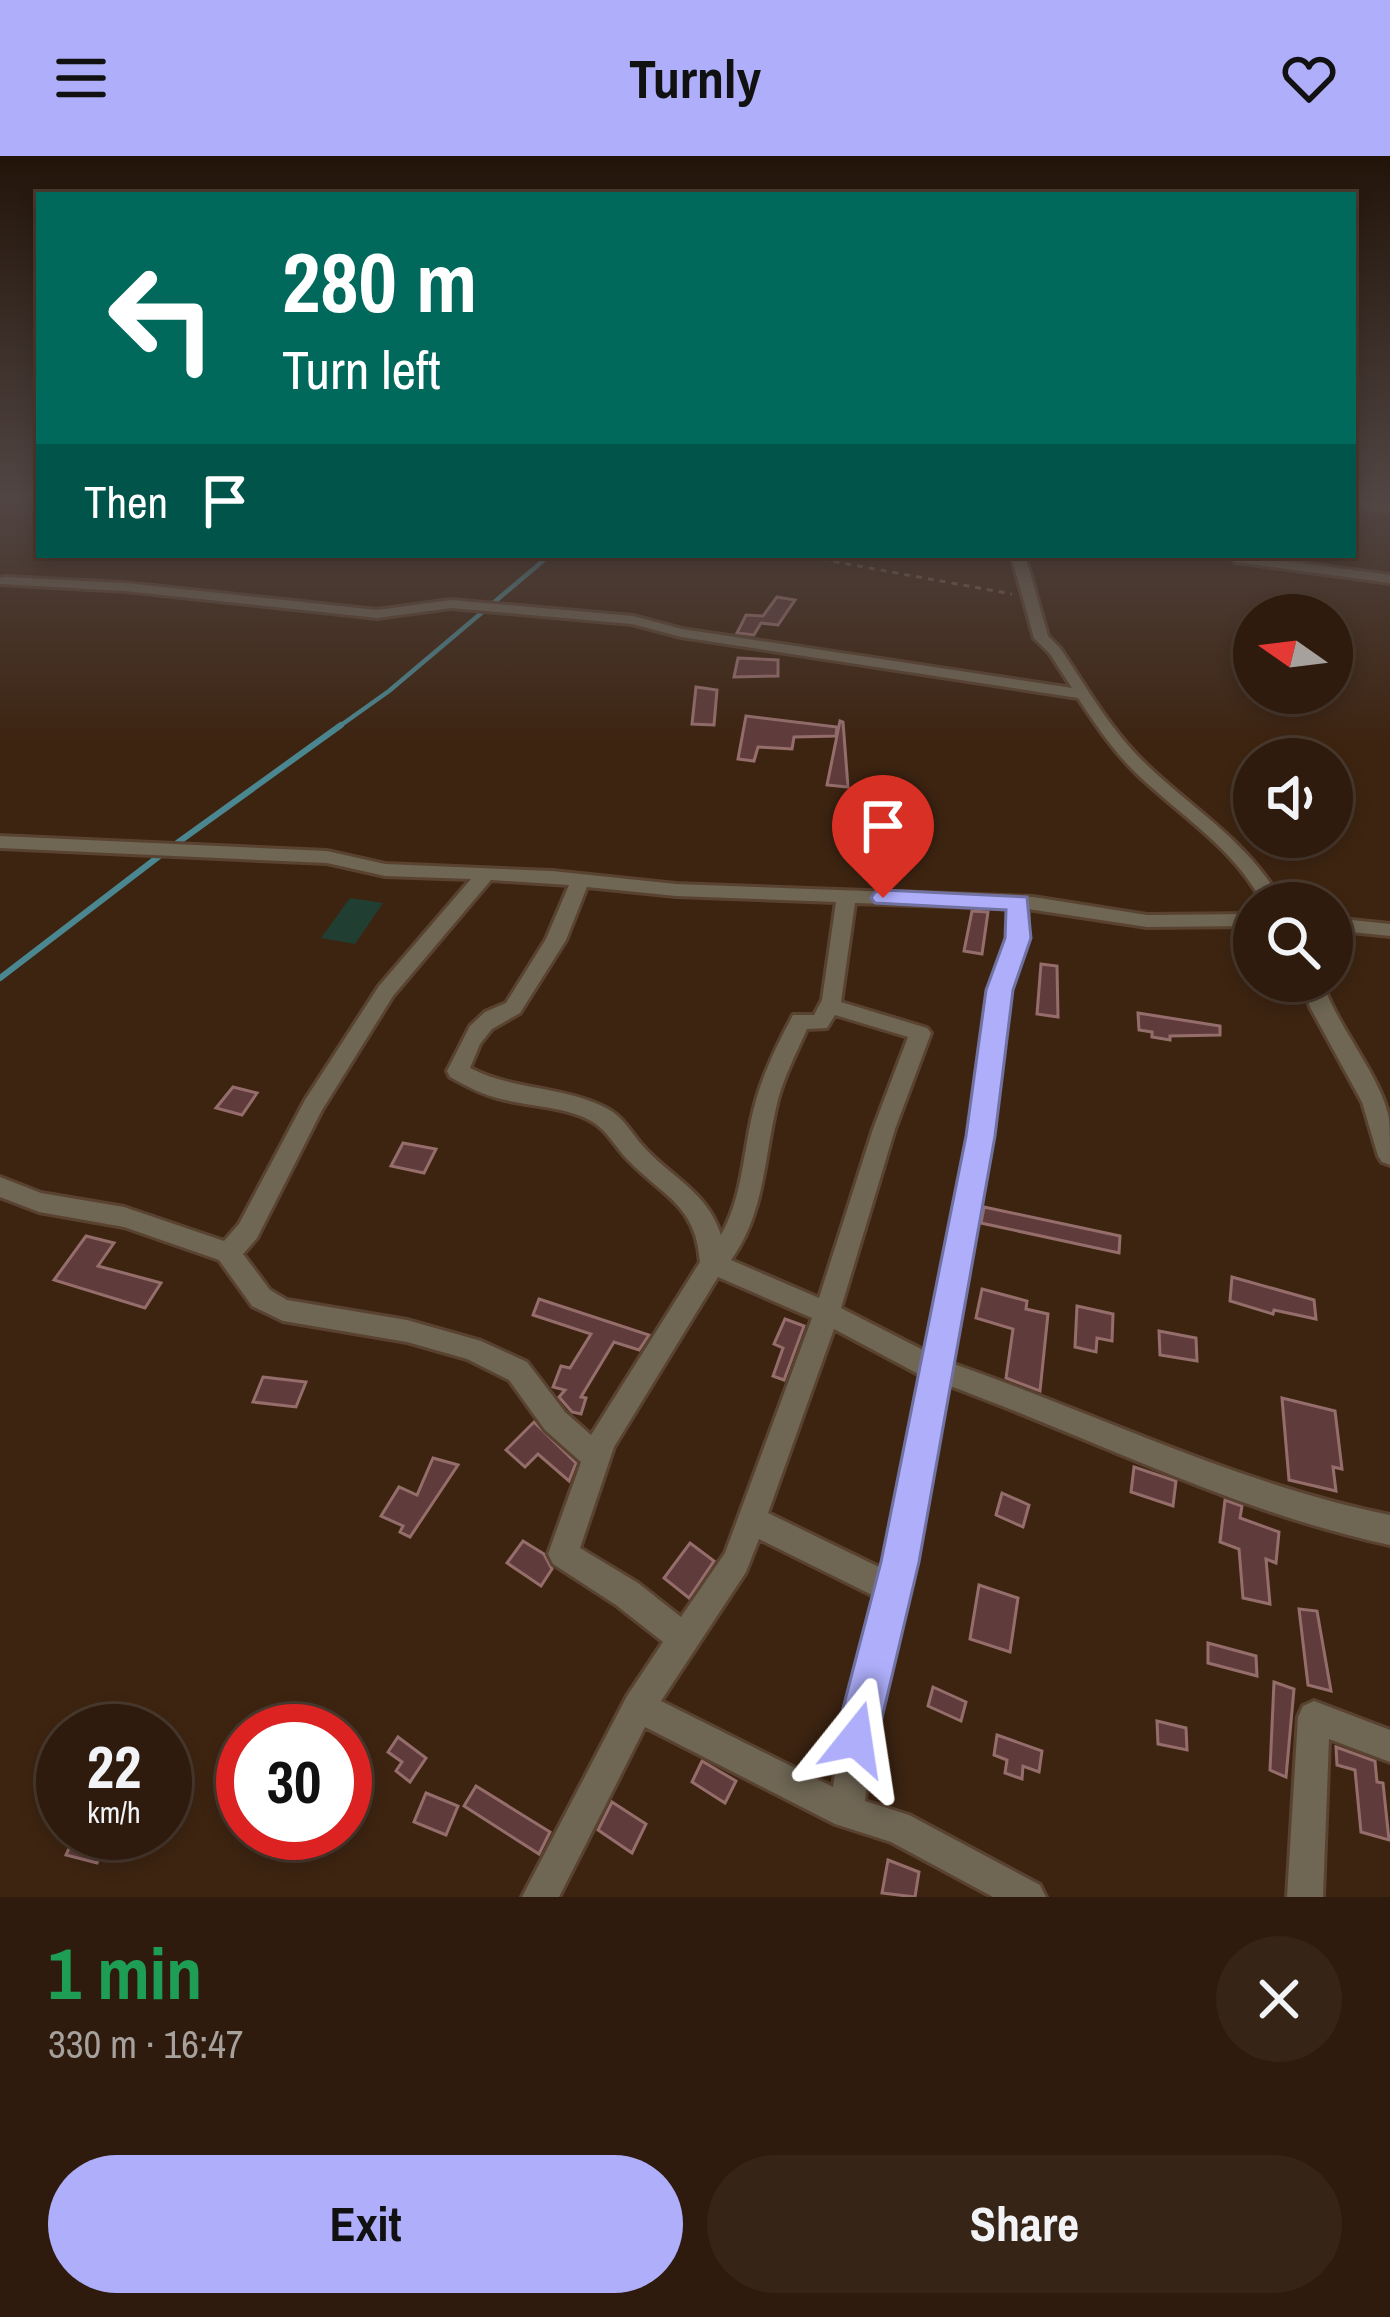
<!DOCTYPE html>
<meta charset="utf-8">
<style>
:root{--surface:#2e1b0d;--page:#362416;--text:#f1f3f6;--muted:#a7a19d;--line:#49392e;--accent:#aeaefa}
body{margin:0;font-family:"Archivo Narrow",sans-serif;background:var(--page);color:var(--text);height:100vh;display:flex;flex-direction:column;font-size:45px;white-space:nowrap}
*{box-sizing:border-box;margin:0}
p{font-size:39px;color:var(--muted)}
.icon{flex:none;width:66px;height:66px;fill:none;stroke:currentColor;stroke-width:2;stroke-linecap:round;stroke-linejoin:round}
.map{position:relative;height:1741px;overflow:hidden}
.panel{display:flex;flex-direction:column;background:var(--surface);flex:1}
.panel>*{flex:none}
.banner{position:absolute;left:36px;top:36px;width:1320px;height:366px;border-radius:0px;box-shadow:0 6px 18px #0003,0 0 0 3px var(--line);background:#00695c;color:#fff;overflow:hidden}
.needle{width:78px;rotate:284deg}
.controls{position:absolute;left:1233px;top:438px;display:grid;gap:24px}
.controls a{display:grid;place-items:center;width:120px;height:120px;border-radius:50%;background:var(--surface);box-shadow:0 6px 18px #0003,0 0 0 3px var(--line);font-size:60px}
.speed{position:absolute;left:36px;top:1548px;display:flex;gap:24px;font-size:60px;font-weight:700;text-align:center}
.speed>*{display:grid;place-content:center;width:156px;height:156px;border-radius:50%;background:var(--surface);box-shadow:0 6px 18px #0003,0 0 0 3px var(--line);line-height:1}
.speed small{font-size:30px;font-weight:400}
.speed .limit{border:18px solid #d22;background:#fff;color:#111}
.pin{position:absolute;display:grid;place-items:center;width:102px;height:102px;color:#fff;margin:-123px -51px;border-radius:50% 50% 50% 0;rotate:-45deg;box-shadow:0 0 12px #0007}
.pin .icon{rotate:45deg}
.me{position:absolute;width:132px;margin:-66px;rotate:15deg;stroke-linejoin:round;filter:drop-shadow(0 0 9px #0008)}
.turn{display:flex;align-items:center;gap:42px;height:252px;padding:0 48px;font-size:54px}
.turn .icon{width:156px;height:156px;stroke-width:2.5}
.turn b{display:block;font-size:84px;line-height:102px}
.then{display:flex;align-items:center;height:114px;padding:0 48px;background:#0003;gap:24px;font-size:45px}
.round{display:grid;place-items:center;flex:none;width:126px;height:126px;border-radius:63px;background:var(--page)}
.head{display:flex;align-items:center;justify-content:space-between;height:204px;padding:0 48px}
h1{font-size:72px;font-weight:700;line-height:90px;color:#1e9e55}
.action{display:flex;gap:24px;margin-top:auto;padding:24px 48px}
.action a{flex:1;height:138px;border-radius:72px;background:var(--accent);color:#111;font-size:48px;font-weight:700;line-height:138px;text-align:center}
.action a+a{background:var(--page);color:var(--text)}
header{display:flex;justify-content:space-between;align-items:center;height:156px;padding:0 48px;background:var(--accent);color:#111;font-size:54px;font-weight:700}
.map>svg:first-child{display:block}
.green{fill:#203f32}
.lines{fill:none;stroke-linecap:round;stroke-linejoin:round}
.stream-far1{stroke:#4a8790;stroke-width:4.5}
.stream{stroke:#4a8790;stroke-width:6}
.building{fill:#5f3c3b;stroke:#956e6c;stroke-width:3}
.minor-casing{stroke:#594230;stroke-width:6}
.path{stroke:#745e4d;stroke-width:3;stroke-dasharray:6 6;stroke-linecap:butt}
.minor{fill:#6f6654;fill-rule:evenodd}
.route{fill:#aeaefa;stroke:#7171a2;stroke-width:3}
</style>
<header><svg class="icon" aria-label="menu" viewBox="0 0 24 24"><path d="M4 6h16M4 12h16M4 18h16"/></svg>Turnly<svg class="icon" aria-label="heart" viewBox="0 0 24 24"><path d="M12 20l-8-8c-3-5 5-10 8-4 3-6 11-1 8 4z"/></svg></header>
<div class="map">
<svg width="1390" height="1741" viewBox="0 0 1390 1741">
<rect width="100%" height="100%" fill="#3d2411"/>
<path class="green" d="M350,742L383,747L355,788L321,782Z"/>
<g class="lines">
<path class="stream-far1" d="M337,572L389,535L550,399"/>
<g class="stream">
<path d="M173,690L341,569"/>
<path d="M0,822L162,698"/>
</g>
</g>
<g class="building">
<path d="M777,441L795,444L778,469L761,467L754,479L737,477L746,459L763,460Z"/>
<path d="M738,502L778,504V520L734,521Z"/>
<path d="M696,531L717,534L714,569L692,568Z"/>
<path d="M746,560L837,571L836,580L794,581L792,593L758,591L754,605L738,603Z"/>
<path d="M840,565L843,566L848,631L827,629Z"/>
<path d="M972,755L988,756L982,798L964,795Z"/>
<path d="M1041,808L1057,810L1058,861L1037,858Z"/>
<path d="M1138,857L1220,870V879L1170,880V884L1152,881V876L1139,874Z"/>
<path d="M233,931L257,937L242,959L216,952Z"/>
<path d="M403,987L436,993L424,1017L391,1010Z"/>
<path d="M984,1051L1120,1080L1119,1097L981,1067Z"/>
<path d="M86,1080L114,1087L98,1110L161,1127L145,1152L54,1124Z"/>
<path d="M1232,1121L1314,1144L1316,1163L1274,1154L1273,1158L1230,1145Z"/>
<path d="M982,1133L1027,1145L1026,1153L1048,1158L1040,1235L1006,1222L1013,1173L976,1162Z"/>
<path d="M539,1143L649,1179L639,1194L614,1186L581,1241L586,1242L581,1258L572,1256L559,1241L565,1234L553,1231L561,1210L570,1212L591,1178L533,1159Z"/>
<path d="M1077,1150L1113,1158L1112,1185L1097,1182L1096,1196L1075,1191Z"/>
<path d="M785,1163L804,1170L784,1224L773,1220L783,1192L774,1188Z"/>
<path d="M1159,1175L1196,1182L1197,1205L1160,1199Z"/>
<path d="M263,1221L306,1226L296,1251L253,1246Z"/>
<path d="M1282,1242L1335,1255L1342,1313L1333,1311L1336,1335L1289,1324Z"/>
<path d="M534,1266L576,1307L569,1325L538,1298L525,1311L506,1294Z"/>
<path d="M433,1302L458,1309L410,1381L400,1376L403,1370L381,1360L399,1331L417,1339Z"/>
<path d="M1134,1311L1176,1325L1173,1350L1131,1336Z"/>
<path d="M1002,1337L1029,1349L1023,1371L996,1359Z"/>
<path d="M1225,1344L1242,1350L1240,1362L1279,1376L1276,1407L1266,1403L1270,1448L1243,1442L1239,1393L1220,1386Z"/>
<path d="M523,1385L544,1398L552,1413L541,1430L507,1407Z"/>
<path d="M690,1387L714,1405L689,1442L664,1422Z"/>
<path d="M979,1429L1018,1442L1010,1496L970,1483Z"/>
<path d="M1299,1453L1317,1455L1331,1535L1308,1529Z"/>
<path d="M1208,1487L1256,1500L1257,1520L1208,1507Z"/>
<path d="M1274,1526L1294,1533L1286,1621L1270,1614Z"/>
<path d="M933,1531L966,1546L961,1565L928,1550Z"/>
<path d="M1157,1565L1186,1572L1187,1594L1158,1588Z"/>
<path d="M997,1579L1042,1595L1039,1616L1023,1610L1022,1623L1005,1617L1007,1604L994,1599Z"/>
<path d="M398,1581L426,1602L410,1626L396,1615L402,1606L388,1596Z"/>
<path d="M1336,1591L1375,1605L1377,1626L1383,1627L1389,1684L1361,1676L1355,1614L1337,1609Z"/>
<path d="M702,1605L736,1625L725,1647L692,1626Z"/>
<path d="M476,1630L550,1676L539,1698L464,1650Z"/>
<path d="M426,1637L458,1650L446,1679L414,1666Z"/>
<path d="M612,1646L646,1668L632,1697L598,1674Z"/>
<path d="M76,1677H110L97,1707L66,1699Z"/>
<path d="M888,1704L919,1716L915,1741L882,1737Z"/>
</g>
<g class="lines">
<defs>
<g id="minor">
<path d="M1353,344L1390,347V355L1353,352Z"/>
<path d="M1011,399H1025L1048,480L1060,492C1088,533 1110,574 1147,609C1197,657 1247,684 1283,747H1263C1233,691 1182,661 1137,618C1114,596 1096,569 1078,542L681,481L632,468L451,452L377,462L125,435L0,428V422L5,421L125,427L377,454L451,444L633,460L682,473L1072,532L1050,498L1034,482Z"/>
<path d="M1240,399L1390,419V427L1235,406L1233,403Z"/>
<path d="M0,680L327,695L385,708L552,715L676,728L1033,741L1147,759L1254,758V770L1147,771L1028,753V782L1009,834L992,980L951,1207C1098,1258 1237,1328 1390,1359V1389C1235,1356 1095,1283 947,1229L909,1434L872,1583L865,1645L909,1659L1040,1729L1046,1741H993L891,1686L835,1668L645,1571L559,1741H522L627,1540L663,1486L616,1449L553,1408L548,1398L581,1306L545,1274L509,1224L467,1203L407,1186L283,1165L252,1150L219,1104L124,1071L39,1056L0,1041V1021L41,1037L124,1051L224,1085L239,1068L305,944L379,830L471,723L385,720L327,707L0,692ZM491,724L569,729L546,783L506,847L485,856L470,870L447,915L450,921C466,930 483,939 501,943C528,950 557,950 583,961C607,971 612,988 629,1005C664,1041 696,1049 700,1106L591,1279L565,1256L527,1206L481,1185L407,1164L287,1144L270,1134L243,1098L257,1082L322,954L393,840ZM587,731L676,740L836,746L822,844L814,859H793C778,887 763,917 755,948C743,991 744,1039 721,1079C707,1035 670,1021 642,989C629,974 623,960 604,951C561,930 512,934 470,912L480,888L492,873L520,857L566,784ZM855,747L1008,752V782L989,834L970,980L927,1196L841,1152L895,973L931,877L927,872L841,846ZM835,859L908,881L873,973L819,1142L731,1104C764,1059 764,1004 776,952C782,924 796,898 807,873L827,872ZM718,1121L812,1162L725,1397L681,1461L638,1427L580,1392L614,1291ZM834,1173L922,1220L883,1413L768,1357ZM759,1383L876,1441L840,1583L833,1631L661,1545L746,1416Z"/>
<path d="M1332,762L1390,768V780L1332,774Z"/>
<path d="M1302,825H1322C1337,871 1381,920 1389,962C1390,976 1390,994 1390,1009L1382,1006L1378,1000L1362,946L1310,851Z"/>
<path d="M1314,1545L1390,1574V1606L1329,1583L1323,1741H1287L1298,1561L1303,1550Z"/>
</g>
</defs>
<use href="#minor" class="minor-casing"/>
<path class="path" d="M798,399L1012,438"/>
<use href="#minor" class="minor"/>
</g>
<linearGradient id="sky" x2="0" y2="1"><stop stop-color="#221409"/><stop offset="0.58" stop-color="#514543"/><stop offset="1" stop-color="#514543" stop-opacity="0"/></linearGradient>
<rect width="1390" height="587" fill="url(#sky)"/>
<path class="route" d="M883,734L1027,741L1031,782L1013,834L995,980L919,1406L877,1583L871,1598L856,1604L841,1598L835,1583L881,1406L966,980L986,834L1005,782L1006,754L875,747L871,742L875,736Z"/>
</svg>
<div class="controls">
<a><svg class="needle" viewBox="-14 -14 28 28"><path d="M0-13l5 13h-10z" fill="#e53935"/><path d="M0 13l5-13h-10z" fill="#a7a19d"/></svg></a>
<a><svg class="icon" aria-label="sound" viewBox="0 0 24 24"><path d="M4 9h4l5-4v14l-5-4H4zM17 9q2 3 0 6"/></svg></a>
<a><svg class="icon" aria-label="search" viewBox="0 0 24 24"><circle cx="10" cy="10" r="6"/><path d="M15 15l6 6"/></svg></a>
</div>
<div class="speed"><div>22<small>km/h</small></div><div class="limit">30</div></div>
<div class="pin" style="left:883px;top:742px;background:#d93025"><svg class="icon" aria-label="arrive" viewBox="0 0 24 24"><path d="M6 21V4h12l-3 4 3 4H6"/></svg></div>
<svg class="me" style="left:856px;top:1583px" viewBox="-20 -20 40 40"><path d="M0-17L14 15 0 8-14 15z" fill="#aeaefa" stroke="#fff" stroke-width="4"/></svg>
<div class="banner">
<div class="turn"><svg class="icon" aria-label="left" viewBox="0 0 24 24"><path d="M17 20v-9H6M10 6l-5 5 5 5"/></svg><div><b>280 m</b>Turn left</div></div>
<div class="then">Then<svg class="icon" aria-label="arrive" viewBox="0 0 24 24"><path d="M6 21V4h12l-3 4 3 4H6"/></svg></div>
</div>
</div>
<section class="panel">
<div class="head"><div><h1>1 min</h1><p>330 m · 16:47</p></div><a class="round"><svg class="icon" aria-label="close" viewBox="0 0 24 24"><path d="M6 6l12 12M18 6L6 18"/></svg></a></div>
<div class="action"><a>Exit</a><a>Share</a></div>
</section>
